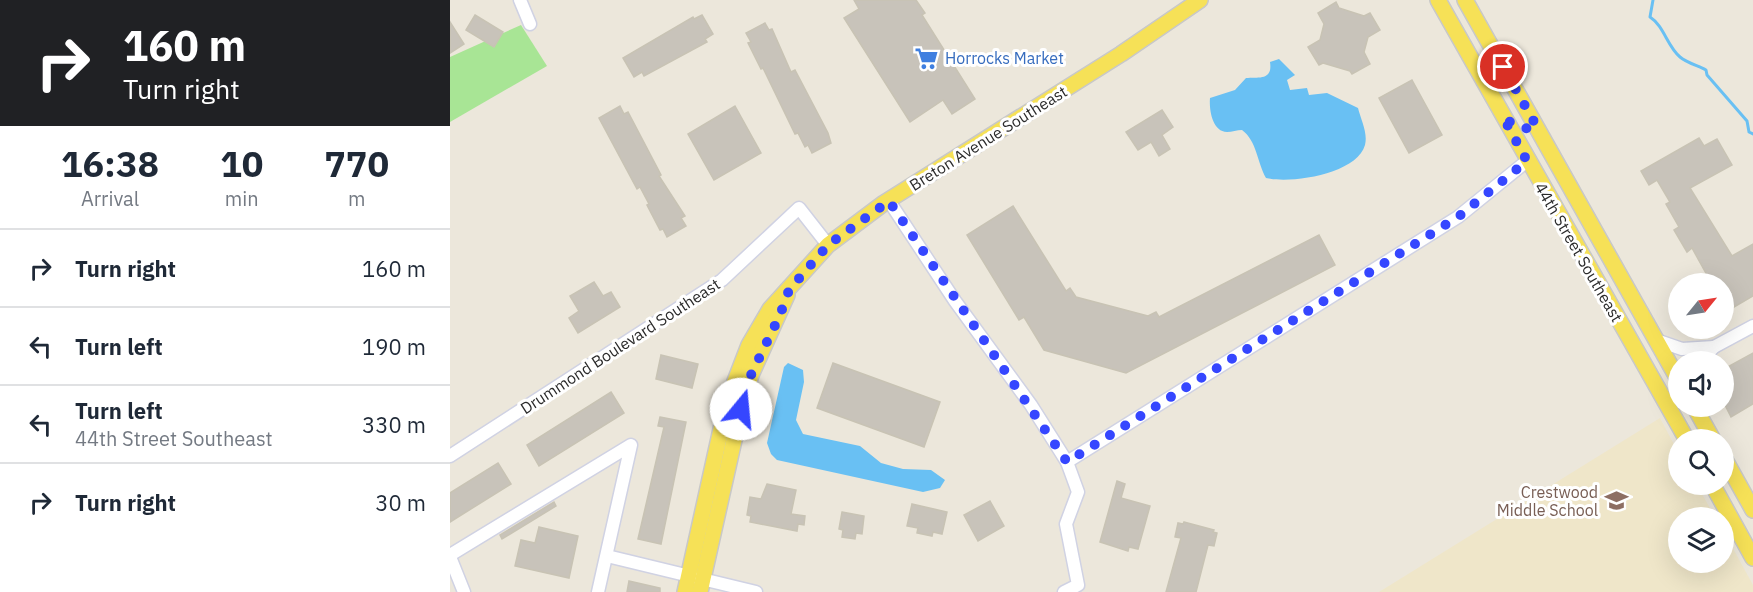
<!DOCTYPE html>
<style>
:root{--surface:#fff;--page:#f2f2f3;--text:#1f2937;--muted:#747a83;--line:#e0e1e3}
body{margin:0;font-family:"IBM Plex Sans",sans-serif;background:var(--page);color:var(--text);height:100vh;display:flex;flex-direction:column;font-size:22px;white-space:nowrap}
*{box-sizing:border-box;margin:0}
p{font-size:20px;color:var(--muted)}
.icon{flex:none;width:33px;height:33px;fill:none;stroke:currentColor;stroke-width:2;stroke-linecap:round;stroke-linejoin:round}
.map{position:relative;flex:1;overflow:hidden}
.details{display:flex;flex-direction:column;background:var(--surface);width:450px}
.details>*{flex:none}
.hud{background:#202124;color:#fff;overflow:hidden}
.needle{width:39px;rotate:60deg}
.tools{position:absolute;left:1218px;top:273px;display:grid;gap:12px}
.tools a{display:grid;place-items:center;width:66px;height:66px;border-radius:50%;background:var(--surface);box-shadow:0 6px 24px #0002;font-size:30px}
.pin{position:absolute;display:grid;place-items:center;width:51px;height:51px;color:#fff;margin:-26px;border:3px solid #fff;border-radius:50%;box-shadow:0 2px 6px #0007}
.me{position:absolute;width:66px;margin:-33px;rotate:17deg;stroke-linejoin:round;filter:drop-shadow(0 0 4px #0008)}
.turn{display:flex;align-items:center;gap:21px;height:126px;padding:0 24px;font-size:27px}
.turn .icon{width:78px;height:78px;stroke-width:2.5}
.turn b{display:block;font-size:42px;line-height:51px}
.eta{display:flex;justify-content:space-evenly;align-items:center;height:102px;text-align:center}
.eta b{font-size:36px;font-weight:700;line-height:42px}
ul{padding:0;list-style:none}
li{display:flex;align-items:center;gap:18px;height:78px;padding:0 24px;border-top:2px solid var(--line)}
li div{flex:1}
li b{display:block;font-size:22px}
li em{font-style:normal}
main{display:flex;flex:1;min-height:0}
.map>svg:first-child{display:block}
.education{fill:#efe6c9}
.green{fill:#a8e595}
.water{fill:#69c0f3}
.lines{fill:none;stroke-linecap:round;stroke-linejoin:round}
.stream{stroke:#69c0f3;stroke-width:3}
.building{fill:#c8c3ba;stroke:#c8c3b4;stroke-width:1.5}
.minor-casing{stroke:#d0d2e3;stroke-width:15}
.major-casing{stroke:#c8c8c8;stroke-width:18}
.minor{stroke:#fff;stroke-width:12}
.major{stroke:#f6e157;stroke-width:15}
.route{stroke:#3546ff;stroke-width:10;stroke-dasharray:0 18}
.labels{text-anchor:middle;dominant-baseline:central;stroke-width:6;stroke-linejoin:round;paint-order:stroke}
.shop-label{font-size:16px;fill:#366cbe;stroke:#fff;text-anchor:start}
.street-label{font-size:16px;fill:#2a2a2a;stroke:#fff}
.education-label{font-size:16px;fill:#785e54;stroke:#fff;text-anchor:end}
</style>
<main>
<section class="details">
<div class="hud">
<div class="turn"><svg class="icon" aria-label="right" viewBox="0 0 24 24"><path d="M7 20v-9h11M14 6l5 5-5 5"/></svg><div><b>160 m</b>Turn right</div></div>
</div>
<div class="eta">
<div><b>16:38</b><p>Arrival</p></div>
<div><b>10</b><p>min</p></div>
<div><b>770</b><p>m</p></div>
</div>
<ul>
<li><svg class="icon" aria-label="right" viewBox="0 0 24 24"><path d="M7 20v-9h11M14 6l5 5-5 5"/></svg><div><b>Turn right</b></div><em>160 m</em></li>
<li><svg class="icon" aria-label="left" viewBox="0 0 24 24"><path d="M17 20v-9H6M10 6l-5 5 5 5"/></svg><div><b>Turn left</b></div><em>190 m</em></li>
<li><svg class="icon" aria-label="left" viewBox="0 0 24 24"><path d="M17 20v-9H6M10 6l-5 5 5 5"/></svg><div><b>Turn left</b><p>44th Street Southeast</p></div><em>330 m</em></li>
<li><svg class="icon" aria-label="right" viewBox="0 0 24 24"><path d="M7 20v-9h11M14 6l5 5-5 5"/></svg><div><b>Turn right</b></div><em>30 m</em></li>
</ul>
</section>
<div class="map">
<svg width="1303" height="592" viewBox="0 0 1303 592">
<rect width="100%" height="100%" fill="#ece7db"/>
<path class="education" d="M1210,418L1228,452V484L1247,485L1265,517L1228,518V562H1274V532L1303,585V592H929Z"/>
<path class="green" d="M71,25L97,66L0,122V57Z"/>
<g class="water">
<path d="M829,59L845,75L837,80L840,90L857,88L859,95L877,93L908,108C911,120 918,133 915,145C907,174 841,184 816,178C807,162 807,141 792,130C787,130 782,132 777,132C762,132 759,109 760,98L785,90L796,78C808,77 823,81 820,62Z"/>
<path d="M338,363L353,370L354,382L346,420L353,434L410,446L431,463L453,469L481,470L495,480L490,488L473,492L327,460L321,454L317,443L334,367Z"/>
</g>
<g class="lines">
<path class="stream" d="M1203,0L1200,17C1214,26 1217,46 1230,57C1237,63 1249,66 1256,70L1257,75L1297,121L1299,132L1303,134"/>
</g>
<g class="building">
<path d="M404,0H466L475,13L472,15L525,99L502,114L493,100L460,122L394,18L409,9Z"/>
<path d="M886,2L889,8L914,16L920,13L930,30L918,37L914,52L920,64L902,74L900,71L873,63L869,65L858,47L870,40L874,24L868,13Z"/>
<path d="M25,15L53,32L44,47L16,30Z"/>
<path d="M252,15L263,34L255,39L257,42L194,76L192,72L184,77L173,58L243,17L244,19Z"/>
<path d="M0,22L14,44L0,53Z"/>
<path d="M315,23L319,30L322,29L341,72L345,70L378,133L381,143L362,153L358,145L355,147L348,133L345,134L313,68L311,69L298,43L301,42L296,33Z"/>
<path d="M962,80L992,135L959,153L929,98Z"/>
<path d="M170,106L174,114L178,112L211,175L209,176L235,216L231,218L236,226L217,237L213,229L210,230L197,205L199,204L190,187L187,189L149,118Z"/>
<path d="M285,106L311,153L264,180L238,134Z"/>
<path d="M712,110L723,127L712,135L720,149L709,156L701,142L688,150L676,132Z"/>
<path d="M1249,138L1254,146L1267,139L1282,165L1240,188L1282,256L1303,244V296L1274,313V284H1262L1242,248L1237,252L1224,230L1229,227L1216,204L1220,202L1207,180L1199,185L1191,171Z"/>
<path d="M563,206L616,291L620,288L626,297L698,316L706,312L709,317L869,235L885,265L676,373L594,350L574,317L569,320L517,235Z"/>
<path d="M144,282L153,296L161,292L170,307L128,333L119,318L129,311L120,296Z"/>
<path d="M1303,353V404L1281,417L1274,403V369Z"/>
<path d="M211,355L248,364L242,388L206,379Z"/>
<path d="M383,363L490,402L474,447L367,408Z"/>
<path d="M161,392L174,413L89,466L77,445Z"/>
<path d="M210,417L236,422L211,544L188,539L214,427L208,426Z"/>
<path d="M48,463L61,484L0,522V493Z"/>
<path d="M667,481L675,484L671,498L700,506L688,549L679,547L678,551L650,542Z"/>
<path d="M317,484L346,490L341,514L355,516L354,525L348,524L347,531L300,522L301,516L297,515L300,497L311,499Z"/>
<path d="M540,501L554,526L528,541L514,515Z"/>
<path d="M104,502L106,506L52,539L50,535Z"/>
<path d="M462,504L497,512L492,534L483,532L482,536L467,533L468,528L457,526Z"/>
<path d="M392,512L414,516L412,534L406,533L405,539L392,537L393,530L389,529Z"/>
<path d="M734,522L764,530L763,532L767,533L764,546L758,545L746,592H716L731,538L725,537L728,523L733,524Z"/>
<path d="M89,527L128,536L119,578L65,566L71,540L85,543Z"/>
<path d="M179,581L210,588V592H177Z"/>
</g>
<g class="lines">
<defs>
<g id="minor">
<path d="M70,0L80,24"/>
<path d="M439,201L505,301L581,405L617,462L628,492L616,524L628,585L614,592"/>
<path d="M1206,340L1232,349L1264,347"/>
<path d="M1250,362L1264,347L1303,326"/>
<path d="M0,456L272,280L349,208L378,245"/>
<path d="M617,462L1008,217L1077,161"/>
<path d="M0,555L181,445L148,592"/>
<path d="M157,556L306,592"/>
<path d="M0,557L14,592"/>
</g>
<g id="major">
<path d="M988,0L1237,440"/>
<path d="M1015,0L1228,379"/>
<path d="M1244,406L1263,440"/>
<path d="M1274,458L1303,510"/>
<path d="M1262,484L1303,558"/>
<path d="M235,592L277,402L299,345L320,309L378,245L434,203L671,54L750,0"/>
<path d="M250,592L291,409L301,375L337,295"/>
</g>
</defs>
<use href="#minor" class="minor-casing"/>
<use href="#major" class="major-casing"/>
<use href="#minor" class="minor"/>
<use href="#major" class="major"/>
</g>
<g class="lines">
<path class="route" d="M291,409L301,375L330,315L339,290L378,245L439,201L617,462L1008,217L1077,161L1053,117C1064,125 1073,131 1087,127L1053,67"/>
</g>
<defs>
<symbol id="supermarket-bare" viewBox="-9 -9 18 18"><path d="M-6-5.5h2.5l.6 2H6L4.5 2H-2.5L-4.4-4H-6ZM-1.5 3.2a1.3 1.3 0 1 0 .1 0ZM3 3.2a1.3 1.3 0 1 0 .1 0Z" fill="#3f7fe0" stroke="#fff" stroke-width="2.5" paint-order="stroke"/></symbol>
<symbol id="school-bare" viewBox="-9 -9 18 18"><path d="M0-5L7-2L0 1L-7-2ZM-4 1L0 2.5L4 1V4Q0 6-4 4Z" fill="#8d6e63" stroke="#fff" stroke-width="2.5" paint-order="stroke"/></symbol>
</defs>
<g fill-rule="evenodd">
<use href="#supermarket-bare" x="460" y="42" width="33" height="33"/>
<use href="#school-bare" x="1150" y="484" width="33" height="33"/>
</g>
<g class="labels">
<g class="shop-label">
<text x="495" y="58">Horrocks Market</text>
</g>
<g class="street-label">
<text transform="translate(538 138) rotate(-32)">Breton Avenue Southeast</text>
<text transform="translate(1129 252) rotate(60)">44th Street Southeast</text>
<text transform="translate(170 346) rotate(-33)">Drummond Boulevard Southeast</text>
</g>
<g class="education-label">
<text x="1148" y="492">Crestwood<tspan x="1148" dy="18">Middle School</tspan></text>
</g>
</g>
</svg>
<div class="tools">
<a><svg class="needle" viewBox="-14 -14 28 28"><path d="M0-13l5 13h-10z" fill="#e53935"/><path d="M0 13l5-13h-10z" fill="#747a83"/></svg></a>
<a><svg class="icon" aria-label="sound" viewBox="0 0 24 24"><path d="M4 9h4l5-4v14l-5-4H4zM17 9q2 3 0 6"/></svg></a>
<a><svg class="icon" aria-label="search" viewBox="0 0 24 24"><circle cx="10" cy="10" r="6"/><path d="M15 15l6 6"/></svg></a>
<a><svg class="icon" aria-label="layers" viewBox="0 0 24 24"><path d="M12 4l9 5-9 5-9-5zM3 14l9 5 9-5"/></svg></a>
</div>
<div class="pin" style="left:1053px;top:67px;background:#d93025"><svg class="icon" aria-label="arrive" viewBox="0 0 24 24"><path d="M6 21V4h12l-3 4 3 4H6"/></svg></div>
<svg class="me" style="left:291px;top:409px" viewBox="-20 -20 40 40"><circle r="19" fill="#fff"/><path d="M0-13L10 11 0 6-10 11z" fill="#3546ff"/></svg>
</div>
</main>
